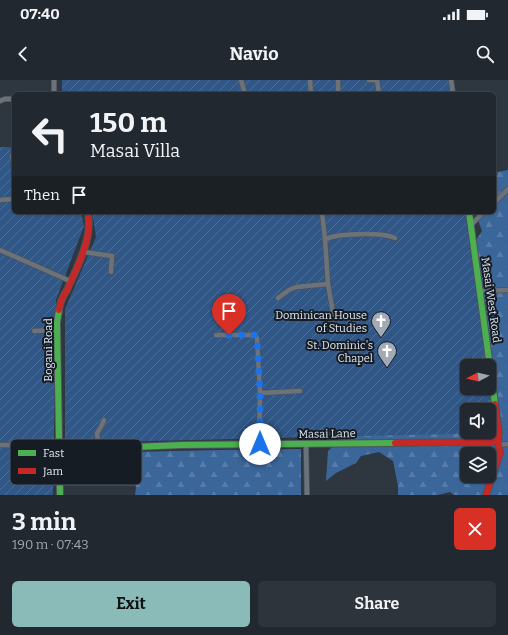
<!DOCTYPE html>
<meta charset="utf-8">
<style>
:root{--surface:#22282f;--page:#2e343b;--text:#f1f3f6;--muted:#a2a6aa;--line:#3f444b;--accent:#8bbbb9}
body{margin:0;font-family:Bitter,serif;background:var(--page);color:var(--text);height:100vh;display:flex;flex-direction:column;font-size:15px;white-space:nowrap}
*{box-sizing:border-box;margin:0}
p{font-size:13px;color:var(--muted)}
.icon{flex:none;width:22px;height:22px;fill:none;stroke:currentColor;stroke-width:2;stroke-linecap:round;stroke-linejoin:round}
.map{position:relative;height:415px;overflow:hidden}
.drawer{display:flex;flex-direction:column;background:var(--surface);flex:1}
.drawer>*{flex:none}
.hud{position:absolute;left:12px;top:12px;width:484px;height:122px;border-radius:6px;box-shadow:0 1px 3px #0004,0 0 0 1px var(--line);background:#22282f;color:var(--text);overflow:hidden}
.needle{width:26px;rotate:263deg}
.tools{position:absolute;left:460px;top:279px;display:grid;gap:8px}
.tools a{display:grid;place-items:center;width:36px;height:36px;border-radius:6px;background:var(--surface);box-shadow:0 1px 3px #0004,0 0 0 1px var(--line);font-size:20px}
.pin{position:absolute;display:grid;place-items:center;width:34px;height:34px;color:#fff;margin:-41px -17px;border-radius:50% 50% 50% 0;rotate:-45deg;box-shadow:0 0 4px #0007}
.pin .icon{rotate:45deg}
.me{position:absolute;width:44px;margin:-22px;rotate:0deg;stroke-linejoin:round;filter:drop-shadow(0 0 3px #0008)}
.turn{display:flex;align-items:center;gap:14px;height:84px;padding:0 12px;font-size:18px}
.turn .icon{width:52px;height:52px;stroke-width:2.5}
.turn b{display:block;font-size:28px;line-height:34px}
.then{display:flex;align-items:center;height:38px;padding:0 12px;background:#0003;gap:8px;font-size:15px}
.round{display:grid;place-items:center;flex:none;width:42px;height:42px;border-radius:6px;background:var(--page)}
.headline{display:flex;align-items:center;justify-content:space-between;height:68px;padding:0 12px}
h1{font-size:24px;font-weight:700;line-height:30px}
.cta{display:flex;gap:8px;margin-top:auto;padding:8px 12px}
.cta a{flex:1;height:46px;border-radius:6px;background:var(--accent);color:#111;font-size:16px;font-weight:700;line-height:46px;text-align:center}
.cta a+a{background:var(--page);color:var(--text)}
.status{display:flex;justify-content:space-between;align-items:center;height:28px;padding:0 20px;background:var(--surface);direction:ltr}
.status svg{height:11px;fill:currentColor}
header{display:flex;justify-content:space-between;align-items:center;height:52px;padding:0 12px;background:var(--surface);font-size:18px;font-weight:700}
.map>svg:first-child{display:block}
.forest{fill:url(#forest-firs);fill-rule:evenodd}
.garden{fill:url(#garden-furrows);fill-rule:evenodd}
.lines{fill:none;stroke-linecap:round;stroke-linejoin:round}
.street-casing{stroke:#4c525b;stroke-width:6}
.fast-casing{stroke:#4c525b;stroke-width:8}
.jam-casing{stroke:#4c525b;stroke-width:8}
.street{stroke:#6b727a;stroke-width:4.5}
.fast{stroke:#4caf50;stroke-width:6}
.jam{stroke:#c62828;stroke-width:6}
.route{stroke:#1a73e8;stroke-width:7;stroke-dasharray:0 12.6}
.labels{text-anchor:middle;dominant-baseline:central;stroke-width:4;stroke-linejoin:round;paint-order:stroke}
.street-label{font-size:11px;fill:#dfe8f4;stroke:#161c24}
.poi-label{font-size:11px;fill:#dfe8f4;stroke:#161c24;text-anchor:end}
.key{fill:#161c24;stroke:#525962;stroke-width:1}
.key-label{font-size:11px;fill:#dfe8f4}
</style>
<div class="status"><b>07:40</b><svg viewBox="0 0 49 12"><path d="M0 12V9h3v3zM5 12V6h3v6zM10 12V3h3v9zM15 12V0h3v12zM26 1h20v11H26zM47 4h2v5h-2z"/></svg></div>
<header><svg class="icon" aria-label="back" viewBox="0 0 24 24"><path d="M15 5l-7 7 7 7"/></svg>Navio<svg class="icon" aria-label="search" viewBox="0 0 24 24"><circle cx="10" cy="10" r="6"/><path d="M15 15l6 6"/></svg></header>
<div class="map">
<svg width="508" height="415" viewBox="0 0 508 415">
<defs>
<pattern id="forest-firs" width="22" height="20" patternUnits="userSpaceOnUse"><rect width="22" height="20" fill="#3b669a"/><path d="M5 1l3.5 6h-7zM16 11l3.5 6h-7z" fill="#577ca9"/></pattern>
<pattern id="garden-furrows" width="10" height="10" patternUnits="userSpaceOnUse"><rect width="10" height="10" fill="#315786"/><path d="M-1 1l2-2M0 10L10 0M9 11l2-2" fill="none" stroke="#4e6f98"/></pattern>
</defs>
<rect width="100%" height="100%" fill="#2e363f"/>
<g class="forest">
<path d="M494,90L498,92L508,90V415H454L450,412L438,415H398V406L393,381L379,372L361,376L356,383L336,393L326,401L328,371L354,347L482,151L475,132H494ZM467,286H489V308H467ZM467,330H489V352H467ZM467,374H489V396H467Z"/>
<path d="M301,369V415H135L136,408L129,372L219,370Z"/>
</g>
<g class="garden">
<path d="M62,0H453L455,14H62Z"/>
<path d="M0,67H14V132H81L84,146L56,220L53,415H0Z"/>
<path d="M92,132H469L486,286H467V308H489L494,353L65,363V229L96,157ZM467,330H489V352H467Z"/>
</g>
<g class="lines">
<defs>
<g id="street">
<path d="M54,0V14"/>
<path d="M241,0L245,14"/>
<path d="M310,0L311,14"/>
<path d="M369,0H376"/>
<path d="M377,0L379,14"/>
<path d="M451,0L453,14"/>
<path d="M338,12V0"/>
<path d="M0,21L5,19H14"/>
<path d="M12,76L14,86"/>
<path d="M0,120L14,119"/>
<path d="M494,123L508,109"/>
<path d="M471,145L484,132"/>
<path d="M325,159C332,157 338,155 344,155C357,154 384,153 395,158"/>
<path d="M0,170L70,201"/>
<path d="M84,172L112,176L111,192"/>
<path d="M328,204L334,239"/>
<path d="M479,211L508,210"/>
<path d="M278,218L289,210L296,207L328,204L325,159L322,132"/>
<path d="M34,251L58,250"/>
<path d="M216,255H255L257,258L260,313L259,364"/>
<path d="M260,313L300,311"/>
<path d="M306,364L307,415"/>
<path d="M0,365L59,366"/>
<path d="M499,365L508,364"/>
<path d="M99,368L97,353L101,347L104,340"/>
</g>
<g id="fast">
<path d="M469,132L495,324"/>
<path d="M59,230L57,243L60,415"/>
<path d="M59,370L182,365L395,363"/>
</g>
<g id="jam">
<path d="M59,230C60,222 63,216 67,210C75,192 85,173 88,154C89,147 89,139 88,132"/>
<path d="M395,363L492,362L498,359"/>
<path d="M486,415L500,373L498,359L499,353L495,324"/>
</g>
</defs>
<use href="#street" class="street-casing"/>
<use href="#fast" class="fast-casing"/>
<use href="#jam" class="jam-casing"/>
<use href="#street" class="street"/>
<use href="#fast" class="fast"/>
<use href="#jam" class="jam"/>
</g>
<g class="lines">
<path class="route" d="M229,255H255L257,258L260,313V364"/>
</g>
<defs>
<symbol id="church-pin" viewBox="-11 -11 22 30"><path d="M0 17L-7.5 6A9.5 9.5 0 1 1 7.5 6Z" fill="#a1aab5" stroke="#161c24"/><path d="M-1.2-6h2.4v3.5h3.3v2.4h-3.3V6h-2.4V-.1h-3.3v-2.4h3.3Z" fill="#fff"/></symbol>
</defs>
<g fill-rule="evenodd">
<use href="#church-pin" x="370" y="230" width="22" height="30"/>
<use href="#church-pin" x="376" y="260" width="22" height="30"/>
</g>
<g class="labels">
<g class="street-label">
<text transform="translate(491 220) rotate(82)">Masai West Road</text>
<text transform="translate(48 270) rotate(-90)">Bogani Road</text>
<text transform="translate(327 354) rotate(-1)">Masai Lane</text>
</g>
<g class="poi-label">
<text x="367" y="235">Dominican House<tspan x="367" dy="13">of Studies</tspan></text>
<text x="373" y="265">St. Dominic's<tspan x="373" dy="13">Chapel</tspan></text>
</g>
</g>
<rect x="10" y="359" width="132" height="46" rx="6" class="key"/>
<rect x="18" y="370" width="18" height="6" fill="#4caf50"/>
<rect x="18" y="388" width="18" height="6" fill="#c62828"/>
<g class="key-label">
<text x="43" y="377">Fast</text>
<text x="43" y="395">Jam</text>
</g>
</svg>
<div class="tools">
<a><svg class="needle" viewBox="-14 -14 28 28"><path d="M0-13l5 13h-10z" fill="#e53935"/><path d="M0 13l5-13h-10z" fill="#a2a6aa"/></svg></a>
<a><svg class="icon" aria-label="sound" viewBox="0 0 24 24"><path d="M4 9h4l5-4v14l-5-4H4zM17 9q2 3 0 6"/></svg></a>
<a><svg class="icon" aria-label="layers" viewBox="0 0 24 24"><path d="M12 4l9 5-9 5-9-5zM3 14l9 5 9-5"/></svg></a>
</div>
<div class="pin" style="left:229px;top:255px;background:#d93025"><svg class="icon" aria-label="arrive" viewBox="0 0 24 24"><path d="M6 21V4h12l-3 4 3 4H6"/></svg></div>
<svg class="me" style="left:260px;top:364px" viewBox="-20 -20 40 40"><circle r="19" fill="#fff"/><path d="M0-13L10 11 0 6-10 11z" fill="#1a73e8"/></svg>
<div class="hud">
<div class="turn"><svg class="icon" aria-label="left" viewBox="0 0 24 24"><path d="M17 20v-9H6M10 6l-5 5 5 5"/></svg><div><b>150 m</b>Masai Villa</div></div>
<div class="then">Then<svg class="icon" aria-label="arrive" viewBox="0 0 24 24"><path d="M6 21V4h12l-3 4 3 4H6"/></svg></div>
</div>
</div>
<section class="drawer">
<div class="headline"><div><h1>3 min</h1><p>190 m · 07:43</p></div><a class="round" style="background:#d93025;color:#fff"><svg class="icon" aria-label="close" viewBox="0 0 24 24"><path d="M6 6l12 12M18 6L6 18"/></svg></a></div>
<div class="cta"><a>Exit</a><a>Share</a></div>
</section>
